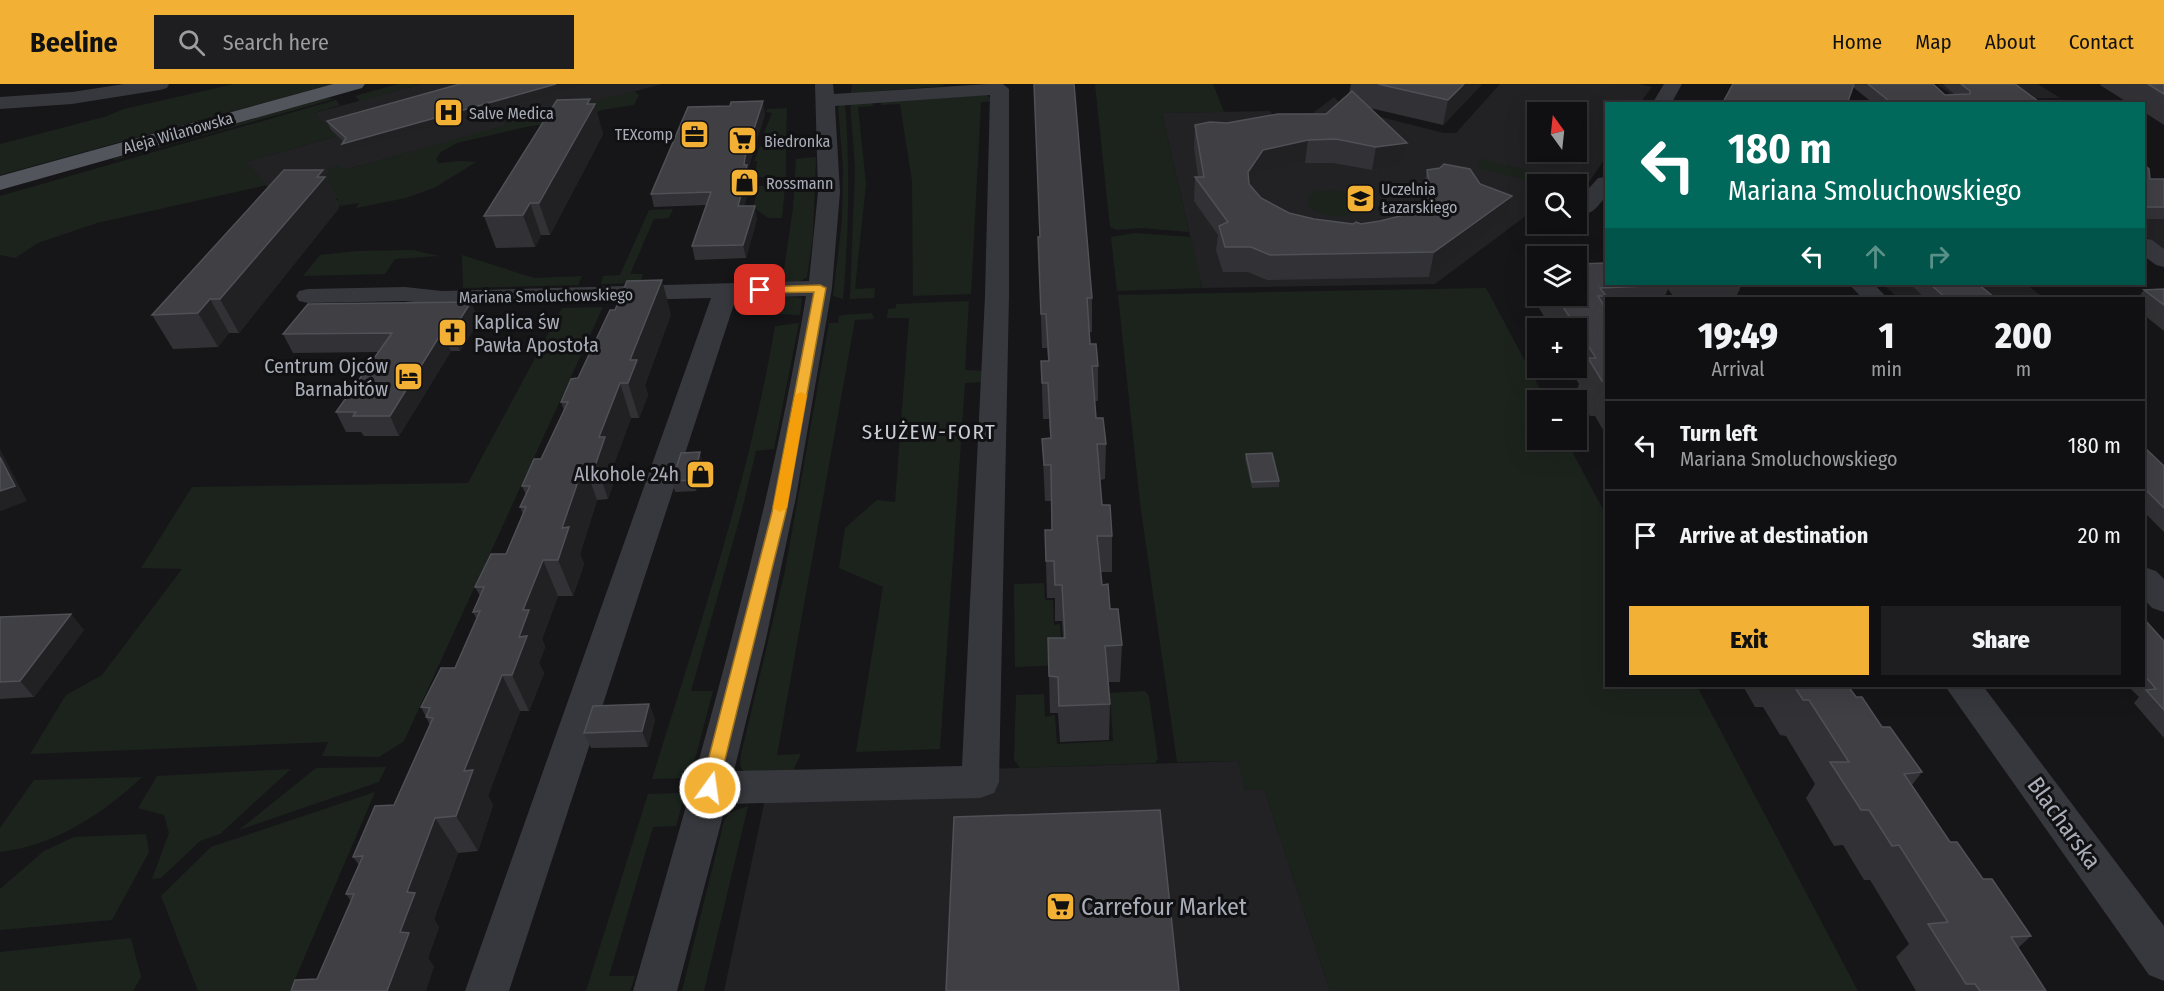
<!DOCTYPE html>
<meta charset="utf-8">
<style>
:root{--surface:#101012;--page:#1e1e20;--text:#f1f3f6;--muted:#9c9d9f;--line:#303032;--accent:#f2b134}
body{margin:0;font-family:"Fira Sans Condensed",sans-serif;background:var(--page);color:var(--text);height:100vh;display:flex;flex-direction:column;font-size:22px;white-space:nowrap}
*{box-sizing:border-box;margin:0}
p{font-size:20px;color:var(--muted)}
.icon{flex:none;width:33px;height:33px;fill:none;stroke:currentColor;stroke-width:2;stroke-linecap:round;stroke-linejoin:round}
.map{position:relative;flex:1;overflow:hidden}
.panel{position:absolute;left:1605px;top:213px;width:540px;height:390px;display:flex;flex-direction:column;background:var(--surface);border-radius:0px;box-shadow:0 6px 24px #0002,0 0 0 2px var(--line)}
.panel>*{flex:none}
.banner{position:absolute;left:1605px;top:18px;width:540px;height:183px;border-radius:0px;box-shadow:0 6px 24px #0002,0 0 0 2px var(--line);background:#00695c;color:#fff;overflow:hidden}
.needle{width:39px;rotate:345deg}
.buttons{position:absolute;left:1527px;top:18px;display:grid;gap:12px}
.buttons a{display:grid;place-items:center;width:60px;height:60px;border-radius:0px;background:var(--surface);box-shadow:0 6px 24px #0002,0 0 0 2px var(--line);font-size:30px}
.pin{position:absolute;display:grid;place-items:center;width:51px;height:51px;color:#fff;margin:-26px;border-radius:12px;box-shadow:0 3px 9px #0006}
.me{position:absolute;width:66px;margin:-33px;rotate:14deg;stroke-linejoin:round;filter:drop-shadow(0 0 4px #0008)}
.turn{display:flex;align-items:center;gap:21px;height:126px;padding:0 24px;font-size:27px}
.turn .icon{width:78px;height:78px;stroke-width:2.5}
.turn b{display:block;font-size:42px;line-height:51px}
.lanes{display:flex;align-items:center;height:57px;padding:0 24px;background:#0003;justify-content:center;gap:30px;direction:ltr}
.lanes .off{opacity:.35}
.eta{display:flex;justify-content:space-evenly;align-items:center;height:102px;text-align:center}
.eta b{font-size:36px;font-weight:800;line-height:42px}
.cta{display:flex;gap:12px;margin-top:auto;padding:12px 24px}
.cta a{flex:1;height:69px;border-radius:0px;background:var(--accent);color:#111;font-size:24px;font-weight:800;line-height:69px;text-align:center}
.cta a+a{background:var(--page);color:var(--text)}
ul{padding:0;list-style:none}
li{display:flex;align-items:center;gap:18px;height:90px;padding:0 24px;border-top:2px solid var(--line)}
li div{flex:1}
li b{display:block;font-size:22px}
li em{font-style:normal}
header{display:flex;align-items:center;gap:36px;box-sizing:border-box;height:84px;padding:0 30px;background:var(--accent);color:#111}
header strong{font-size:28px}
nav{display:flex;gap:33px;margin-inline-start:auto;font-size:21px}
.search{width:420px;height:54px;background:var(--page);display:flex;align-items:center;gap:15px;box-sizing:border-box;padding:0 21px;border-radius:0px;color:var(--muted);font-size:22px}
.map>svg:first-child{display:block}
.built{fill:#222225;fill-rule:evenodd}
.green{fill:#1c231d}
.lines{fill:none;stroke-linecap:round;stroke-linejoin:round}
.minor{fill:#37383d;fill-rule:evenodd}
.major{fill:#53555c;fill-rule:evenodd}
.wall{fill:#323236}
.shaded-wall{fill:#212124}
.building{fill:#3f3f44;stroke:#4f5156;stroke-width:1.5}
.route{fill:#f2b134;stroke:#9d7322;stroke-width:1.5}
.slow{fill:#f59e0b}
.labels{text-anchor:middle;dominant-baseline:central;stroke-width:6;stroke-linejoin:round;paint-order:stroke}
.far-poi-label{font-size:16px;fill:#a8adb8;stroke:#111113;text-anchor:start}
.far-street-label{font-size:16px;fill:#a8adb8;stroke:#111113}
.poi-label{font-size:20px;fill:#a8adb8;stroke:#111113;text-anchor:end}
.neighbourhood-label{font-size:21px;letter-spacing:1.5px;fill:#c9ccd4;stroke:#111113}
.near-street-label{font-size:24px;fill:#a8adb8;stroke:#111113}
.near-poi-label{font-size:24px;fill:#a8adb8;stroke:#111113;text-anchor:start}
</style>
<header>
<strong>Beeline</strong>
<div class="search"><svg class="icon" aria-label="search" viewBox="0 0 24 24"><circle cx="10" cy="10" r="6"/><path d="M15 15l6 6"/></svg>Search here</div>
<nav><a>Home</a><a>Map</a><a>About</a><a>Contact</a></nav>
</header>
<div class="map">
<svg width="2164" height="907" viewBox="0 0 2164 907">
<rect width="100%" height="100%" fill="#161618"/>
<g class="built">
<path d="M422,0H662L270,106L246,78L337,52L314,29Z"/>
<path d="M1500,0H1640L1652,3L1640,19L1606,20V73L1577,116L1576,100H1538L1537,129L1531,128L1435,200L1202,204L1162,29L1270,27L1272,30L1313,29L1334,13L1345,24L1444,49H1456ZM1538,28H1576V68H1538Z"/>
<path d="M1937,0H2038L2060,14L1959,16Z"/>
<path d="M2144,106L2164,111V166L2144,151Z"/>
<path d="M1883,200H2026L2044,214H1898Z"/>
<path d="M1238,677L1245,706L1264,705L1330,907H724L770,692Z"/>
</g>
<g class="green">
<path d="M234,0H332L0,91V60L104,33L124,25Z"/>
<path d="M398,0H422L360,17L355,12Z"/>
<path d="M852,0H943L944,2L851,9Z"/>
<path d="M1095,0H1213L1224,28L1162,29L1189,148L1142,144L1117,146L1110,143Z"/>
<path d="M634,7L639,11L634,21L602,26L550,44L539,41L526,43L457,59L441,68L436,75L439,79L460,77L476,78L434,104L406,114L356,124L359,119L332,123L338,115L302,116L284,102L330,90L327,85L339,81L344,86L506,41L502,36L535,28L539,32Z"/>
<path d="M986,11L995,17L981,18L971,210L913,212L912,97L900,20L881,21V18Z"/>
<path d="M327,14L334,15L115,76L113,75Z"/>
<path d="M336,16L340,21L314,29L337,52L246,78L267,101L97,139L38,159L15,174L0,171V112Z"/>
<path d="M872,16L873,22L858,23L866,100L855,205L875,204L874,214L850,215L855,83L850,18Z"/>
<path d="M845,18C850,85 849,149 843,215L833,212L842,136L843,84L838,23Z"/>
<path d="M787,24L786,54L766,53L763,51L772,29L766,28L767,25Z"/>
<path d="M786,62V93H755L757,77H754L760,63Z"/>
<path d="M816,73L813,152L807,193L799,198L782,200L793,124L796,75Z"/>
<path d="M1478,74L1588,101L1583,109L1577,108L1576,100H1546L1480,85Z"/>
<path d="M759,102H785L782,134H768L753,123Z"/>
<path d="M1331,105L1355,111L1363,119L1362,123C1350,138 1322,133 1308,122L1307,114L1316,107Z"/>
<path d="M673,125L669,134L654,135L630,190H643L640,199L601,200L603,192L620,191L649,126Z"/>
<path d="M1135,149L1191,153L1202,204L1117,207L1111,153Z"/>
<path d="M413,166L439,172L395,175L385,190L303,192L320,171L357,167Z"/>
<path d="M462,171L534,194L582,192L578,201L463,204Z"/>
<path d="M1486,204L1546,316H1538V356H1566L1606,431V602H1697L1858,907H1330L1264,705L1245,706L1237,677L1177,678L1140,419L1118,211Z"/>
<path d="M781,212L802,214L800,231L776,230Z"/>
<path d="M969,217L965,286L984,287V298L965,299L940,665L856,668L883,503L839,484L845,444L877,416L895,418L909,234H887L888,225L896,224V220Z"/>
<path d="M603,223L404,657L379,673L322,672L328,658L30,670L66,611L102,591L182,485L141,484L192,403L468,399L562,224Z"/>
<path d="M872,229L874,235L855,236L777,671L801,670L792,688L747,691C739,684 740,680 741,670L785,487L829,239H838L839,232L843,231Z"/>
<path d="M799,239L774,365L756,367L742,426L691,607H713L690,694L652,695C698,547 749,396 775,242Z"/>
<path d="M1044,499L1045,516H1053L1054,541L1060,540L1063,581L1015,583L1014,500Z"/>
<path d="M1145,607L1149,612L1158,675L1155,679L1020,684L1014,676L1016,611L1044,610L1045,633L1055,631L1057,660L1113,657L1110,609Z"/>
<path d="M386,683L379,698L239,746L316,684Z"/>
<path d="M291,685L220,750L200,757L161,794L152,795L169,749L164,731L138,724L157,692Z"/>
<path d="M142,693C104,729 54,762 0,768V744L34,696Z"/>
<path d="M375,708L290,907H198L161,812L211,763Z"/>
<path d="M685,709L676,742L653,743L609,892H635L630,907H586L648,710Z"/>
<path d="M748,722L704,907H682L724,737L729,729Z"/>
<path d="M146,750L149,768L112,836L0,846V805L44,767L74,753Z"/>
<path d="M131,854L141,893L133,907H0V868Z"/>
</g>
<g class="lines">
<g class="minor">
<path d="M124,0H169L167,4L160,6L72,20L0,25V13L72,8Z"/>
<path d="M815,0H833L834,10L988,0H1003L1009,5V212L999,698L994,709L980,714L726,720L677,907H633C699,678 767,448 806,212L736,214L509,907H465L711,214L442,221L405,217L308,219L299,217L296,212L299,207L308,205L405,203L442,207L809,197L818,108ZM990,11L985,212L962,682L734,687L766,555L796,413L832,204L840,108L835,22Z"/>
<path d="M1664,0H1682L1671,20H1652Z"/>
<path d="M1606,93V112C1597,123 1592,133 1576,129V119L1598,94Z"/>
<path d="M2144,154L2152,156L2164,165V183L2156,181L2144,172Z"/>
<path d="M1849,200H1874L1887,214H1862Z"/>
<path d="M2144,483L2156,487L2164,495V528L2152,524L2144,515Z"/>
<path d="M1945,602H1983L2164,842V897L2149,891Z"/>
</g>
<path class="major" d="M333,0H365L362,4L0,106V92Z"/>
</g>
<g class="wall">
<path d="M460,0H590L346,69L343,57L331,46L327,37Z"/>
<path d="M1351,0H1482L1443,41L1370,24L1407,59L1403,82L1372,86L1333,79H1305L1260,89L1251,103L1261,114L1289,129L1314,135L1353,140L1380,137L1404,131L1421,122L1423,119L1422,109L1427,86L1480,100L1512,112L1506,136L1429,193L1267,196L1248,188H1223L1216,166L1218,151L1194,117L1195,93H1198L1194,64L1195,41L1227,39L1326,30L1349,9Z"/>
<path d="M1733,0H1933L1945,11H1955L1943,0H2015L2042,20H1874L1853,3Z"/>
<path d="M2101,0H2164V41L2144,28V20H2130L2100,1Z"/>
<path d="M592,20L603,50L550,151H541L535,163L496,164L484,132Z"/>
<path d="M765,30L748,85L750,102L744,122L757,135L746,174L695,176L692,162L706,121L654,123L651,110Z"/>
<path d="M2144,81L2150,95H2164V135H2144Z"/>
<path d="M323,86L337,118L339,124L239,249H229L218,263L173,265L152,231Z"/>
<path d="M1038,153H1039L1092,214V248H1089L1090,260L1098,282V317H1095L1096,334L1106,360L1105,395L1100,396L1102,421L1112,452V488H1101L1102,501L1122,561L1120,598H1108L1110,620L1109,656L1060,658L1058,629H1050L1048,554H1063L1062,537H1055V514H1047L1045,446H1052L1051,417H1045L1042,355L1050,354L1049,335H1043L1041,277H1048L1047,264H1042Z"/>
<path d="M1538,197V212H1576L1606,200H1742L1737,211L1673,212L1668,205L1664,214H1606V351L1595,332H1590L1576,308L1579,300L1569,284H1576V244H1545L1543,241L1545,234L1533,214Z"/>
<path d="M1910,200H1978L1995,214H1925Z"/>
<path d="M2164,205V247L2144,231V214H2138L2144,206Z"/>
<path d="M671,230L645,301L648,311L639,334H631L614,380L617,389L608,415L597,416L580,470L584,480L573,512H558L542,555L545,563L539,579L544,589L529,627H520L488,712L493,721L478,767L458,769L434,835L439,843L428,874L434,883L317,895L351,817L346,810L359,781L353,773L394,721L430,641L421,623L455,584L477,536L473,528L480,512L475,503L506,470L523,430L520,423L526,411L522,402L541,375L564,326L561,318L578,294Z"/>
<path d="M479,237L460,267H451L399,352H364L361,348H346L336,328L378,268L293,269L283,250Z"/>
<path d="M2144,363L2164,382V448L2144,428Z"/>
<path d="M1246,370L1279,397V403L1252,404L1245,375Z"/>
<path d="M703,379L696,407L675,408L672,397Z"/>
<path d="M0,533L84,546L34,613L0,615Z"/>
<path d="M2144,535L2164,557V654L2134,619L2139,613L2128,602H2144Z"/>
<path d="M1743,602H1848L1856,613L1922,688L1912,701L1950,758L2031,852L2018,864L2046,907H1916L1896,873L1909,860L1870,796H1864L1843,761L1834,762L1806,714L1815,700L1786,652L1780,651L1763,623H1755Z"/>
<path d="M649,620L655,636L648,663L591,664L584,649Z"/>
</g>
<g class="shaded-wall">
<path d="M556,0H590L346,69L342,60Z"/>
<path d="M1464,0H1482L1443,41L1448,16Z"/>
<path d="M590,15L593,24L595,20L603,50L550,151L539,119Z"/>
<path d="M763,17L765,30L748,85L750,102L741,135L738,122L745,73Z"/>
<path d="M1308,56L1305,79L1260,89L1245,112L1248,88L1263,66Z"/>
<path d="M1407,59L1403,82L1372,86L1376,63Z"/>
<path d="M323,86L337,118L339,124L239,249L220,215Z"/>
<path d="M1512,112L1506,136L1429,193L1434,168Z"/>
<path d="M530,119L541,151L535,163L523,131Z"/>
<path d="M755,122L757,135L746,174L743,161Z"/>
<path d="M662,196L671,230L645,301L648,311L639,334L628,299L630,276Z"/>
<path d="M210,215L229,249L218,263L198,229Z"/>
<path d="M471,218L479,237L460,267L452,248Z"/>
<path d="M442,248L451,267L399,352L390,332Z"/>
<path d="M620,299L631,334L614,380L617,389L608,415L596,379L599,353Z"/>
<path d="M0,365L27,417L1,427H0Z"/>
<path d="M700,368L703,379L696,407L693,396Z"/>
<path d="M584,380L597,416L580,470L584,480L573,512L558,476L562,444Z"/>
<path d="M543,476L558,512L542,555L545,563L539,579L544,589L529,627L512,591L523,526Z"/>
<path d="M71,530L84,546L34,613L20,597Z"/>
<path d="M502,591L520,627L488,712L493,721L478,767L456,732L464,687Z"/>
<path d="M649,620L655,636L648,663L642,647Z"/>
<path d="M435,734L458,769L434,835L439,843L428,874L434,883L426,907H387L400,848L407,808Z"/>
</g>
<g class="building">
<path d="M460,0H556L342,60L346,54L327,37Z"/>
<path d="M1034,0H1074L1092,214H1087L1090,260H1096L1098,282H1092L1096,334H1103L1106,360H1097L1102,421H1110L1112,452H1097L1102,501L1108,500L1110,525H1118L1122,561L1105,562L1110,620L1059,622L1058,593L1049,592L1048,554H1065L1062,501H1055L1054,477H1046L1045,446H1052L1051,381H1044L1042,355L1051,354L1048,299H1042L1041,277H1049L1046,230H1041L1038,153H1040Z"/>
<path d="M1378,0H1464L1448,16Z"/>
<path d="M1733,0H1854L1847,20H1722Z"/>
<path d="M1868,0H1933L1945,11L1970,10V7L1961,0H2015L2042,20H1893Z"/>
<path d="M2148,0H2164V10Z"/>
<path d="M1352,7L1407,59L1376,63L1336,55L1308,56L1263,66L1248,88L1249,100L1261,114L1289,129L1314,135L1353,140L1356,138L1361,140L1380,137L1404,131L1421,122L1428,115L1430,105L1427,86L1440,84L1444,80L1470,85L1480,100L1512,112L1434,168L1270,171L1251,163H1225L1219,142L1228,138L1195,93H1204L1195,41L1210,38L1227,39L1278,30H1326Z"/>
<path d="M590,15L587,20H595L539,119H530L523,131L484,132L557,16Z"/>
<path d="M763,17L745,73L744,81H747L745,89H747L738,122H755L743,161L692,162L711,108L651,110L688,23L730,22L731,18Z"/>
<path d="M2144,81L2149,85L2150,95H2164V123H2144Z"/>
<path d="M284,86H323L317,93H325L220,215H210L198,229L152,231Z"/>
<path d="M1606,179V200H1668L1669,201L1600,204L1606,212H1598L1606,225V297H1602L1588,274H1596L1556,212H1576V180Z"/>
<path d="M662,196L630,276H637L628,299H620L599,353H605L596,379L584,380L562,444L569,443L558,476H543L523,526H529L519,553L527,552L512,591H502L464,687L473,686L456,732L435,734L407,808L415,809L400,848L409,849L387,907H291L295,896L317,895L354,810H346L363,772L353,773L375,722L394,721L433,634L426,633L430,624L421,623L441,584H455L480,527L473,528L484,503H475L491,470H506L526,423H520L530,402H522L534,375H541L568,318H561L571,295L578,294L610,226H615L627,197Z"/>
<path d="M1930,200H1978L1995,214H1946Z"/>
<path d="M2164,205V221L2144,206Z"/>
<path d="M471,218L452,248H442L390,332H353L356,328H336L392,249L283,250L308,220Z"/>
<path d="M2144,363L2164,382V424L2144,404Z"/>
<path d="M700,368L693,396L672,397L681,369Z"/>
<path d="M1272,369L1279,397L1252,398L1246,370Z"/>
<path d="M0,373L15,402L0,407Z"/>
<path d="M71,530L20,597L0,598V533Z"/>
<path d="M2144,535L2164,557V626L2146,606L2156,605L2144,591Z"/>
<path d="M1794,602H1848L1856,613H1862L1882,643H1890L1922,688L1904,690L1950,758H1957L1983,795H1992L2031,852L2011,853L2046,907H1980L1975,900H1966L1928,840L1948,838L1899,761L1892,762L1869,726H1861L1830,678H1849L1809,616H1803Z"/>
<path d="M649,620L642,647L584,649L593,622Z"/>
<path d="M1160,726L1179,907H946L954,733Z"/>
</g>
<path class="route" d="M820,201L826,204L786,428L718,704L716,709L710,711L704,709L701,704L772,428L814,208L760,209L754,206L760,203Z"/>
<path class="slow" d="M801,308L807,311L787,424L780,428L773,424L795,311Z"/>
<defs>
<symbol id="hospital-square" viewBox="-11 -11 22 22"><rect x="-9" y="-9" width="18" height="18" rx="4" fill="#f2b134" stroke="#111113"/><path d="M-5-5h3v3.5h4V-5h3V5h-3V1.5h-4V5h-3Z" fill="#111"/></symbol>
<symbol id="office-square" viewBox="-11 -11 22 22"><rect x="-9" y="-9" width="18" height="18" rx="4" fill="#f2b134" stroke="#111113"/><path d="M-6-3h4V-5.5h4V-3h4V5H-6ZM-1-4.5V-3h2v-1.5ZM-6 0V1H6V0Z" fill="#111"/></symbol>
<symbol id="supermarket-square" viewBox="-11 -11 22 22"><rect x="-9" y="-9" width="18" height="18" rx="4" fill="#f2b134" stroke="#111113"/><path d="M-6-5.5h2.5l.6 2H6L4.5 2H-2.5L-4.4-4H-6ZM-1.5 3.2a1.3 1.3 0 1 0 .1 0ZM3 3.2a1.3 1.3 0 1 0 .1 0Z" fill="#111"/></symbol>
<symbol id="shop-square" viewBox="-11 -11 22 22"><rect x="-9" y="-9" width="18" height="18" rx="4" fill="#f2b134" stroke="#111113"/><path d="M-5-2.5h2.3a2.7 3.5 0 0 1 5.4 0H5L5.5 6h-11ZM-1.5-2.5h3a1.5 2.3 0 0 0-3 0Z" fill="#111"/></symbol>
<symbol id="university-square" viewBox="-11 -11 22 22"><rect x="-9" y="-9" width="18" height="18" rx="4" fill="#f2b134" stroke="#111113"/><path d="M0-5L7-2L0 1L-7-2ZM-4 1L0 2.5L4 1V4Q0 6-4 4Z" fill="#111"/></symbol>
<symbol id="church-square" viewBox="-11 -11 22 22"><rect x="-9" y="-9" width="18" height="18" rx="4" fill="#f2b134" stroke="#111113"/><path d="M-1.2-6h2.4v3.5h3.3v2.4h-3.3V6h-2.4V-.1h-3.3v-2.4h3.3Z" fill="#111"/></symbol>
<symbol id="hotel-square" viewBox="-11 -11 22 22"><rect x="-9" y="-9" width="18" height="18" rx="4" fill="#f2b134" stroke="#111113"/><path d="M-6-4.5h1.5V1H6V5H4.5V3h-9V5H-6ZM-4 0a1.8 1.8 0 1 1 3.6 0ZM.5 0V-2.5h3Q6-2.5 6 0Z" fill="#111"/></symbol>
</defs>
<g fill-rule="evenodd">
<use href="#hospital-square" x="432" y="12" width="33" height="33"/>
<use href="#office-square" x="678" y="34" width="33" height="33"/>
<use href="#supermarket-square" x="726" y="40" width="33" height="33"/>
<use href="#shop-square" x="728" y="82" width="33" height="33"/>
<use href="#university-square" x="1344" y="98" width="33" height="33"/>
<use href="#church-square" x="436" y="232" width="33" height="33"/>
<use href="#hotel-square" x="392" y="276" width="33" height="33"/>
<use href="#shop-square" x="684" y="374" width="33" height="33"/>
<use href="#supermarket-square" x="1044" y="806" width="33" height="33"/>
</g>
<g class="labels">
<g class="far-poi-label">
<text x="469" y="29">Salve Medica</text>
<text x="673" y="50" text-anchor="end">TEXcomp</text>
<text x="764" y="57">Biedronka</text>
<text x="766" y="99">Rossmann</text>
<text x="1381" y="105">Uczelnia<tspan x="1381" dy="18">Łazarskiego</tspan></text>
</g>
<g class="far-street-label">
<text transform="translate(178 49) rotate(-16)">Aleja Wilanowska</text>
<text transform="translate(546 212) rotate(-1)">Mariana Smoluchowskiego</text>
</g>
<g class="poi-label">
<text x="474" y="238" text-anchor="start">Kaplica św<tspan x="474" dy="23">Pawła Apostoła</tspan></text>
<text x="388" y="282">Centrum Ojców<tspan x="388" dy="23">Barnabitów</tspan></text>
<text x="679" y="390">Alkohole 24h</text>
</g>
<g class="neighbourhood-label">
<text x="929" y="348">SŁUŻEW-FORT</text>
</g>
<g class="near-street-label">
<text transform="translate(2064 739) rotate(54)">Blacharska</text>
</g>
<g class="near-poi-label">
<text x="1081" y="823">Carrefour Market</text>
</g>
</g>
</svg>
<div class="buttons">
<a><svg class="needle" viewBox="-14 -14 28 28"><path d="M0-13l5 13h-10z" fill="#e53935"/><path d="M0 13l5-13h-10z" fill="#9c9d9f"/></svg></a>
<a><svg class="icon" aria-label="search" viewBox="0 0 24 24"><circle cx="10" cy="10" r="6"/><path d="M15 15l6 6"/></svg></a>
<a><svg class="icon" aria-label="layers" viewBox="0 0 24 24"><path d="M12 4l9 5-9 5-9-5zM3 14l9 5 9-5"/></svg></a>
<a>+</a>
<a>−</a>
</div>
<div class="pin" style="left:760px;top:206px;background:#d93025"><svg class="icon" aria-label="arrive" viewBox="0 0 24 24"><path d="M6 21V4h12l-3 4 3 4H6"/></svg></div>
<svg class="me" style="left:710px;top:704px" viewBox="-20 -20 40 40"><circle r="17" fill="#f2b134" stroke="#fff" stroke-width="3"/><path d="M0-11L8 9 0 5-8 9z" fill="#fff"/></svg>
<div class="banner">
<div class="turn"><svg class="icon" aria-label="left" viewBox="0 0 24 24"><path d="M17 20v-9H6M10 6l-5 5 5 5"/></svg><div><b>180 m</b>Mariana Smoluchowskiego</div></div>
<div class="lanes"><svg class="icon" aria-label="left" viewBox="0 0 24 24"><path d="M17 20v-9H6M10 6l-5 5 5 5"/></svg><svg class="icon off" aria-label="ahead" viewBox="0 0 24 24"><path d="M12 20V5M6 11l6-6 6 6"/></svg><svg class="icon off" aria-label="right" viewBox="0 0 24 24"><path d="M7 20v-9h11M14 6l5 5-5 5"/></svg></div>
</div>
<section class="panel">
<div class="eta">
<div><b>19:49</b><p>Arrival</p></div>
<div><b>1</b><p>min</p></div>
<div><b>200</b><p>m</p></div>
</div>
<ul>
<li><svg class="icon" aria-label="left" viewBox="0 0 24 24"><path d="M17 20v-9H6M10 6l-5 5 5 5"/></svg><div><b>Turn left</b><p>Mariana Smoluchowskiego</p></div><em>180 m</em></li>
<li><svg class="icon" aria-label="arrive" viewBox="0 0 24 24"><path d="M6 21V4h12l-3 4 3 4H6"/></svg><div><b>Arrive at destination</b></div><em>20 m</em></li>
</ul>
<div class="cta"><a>Exit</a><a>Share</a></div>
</section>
</div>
